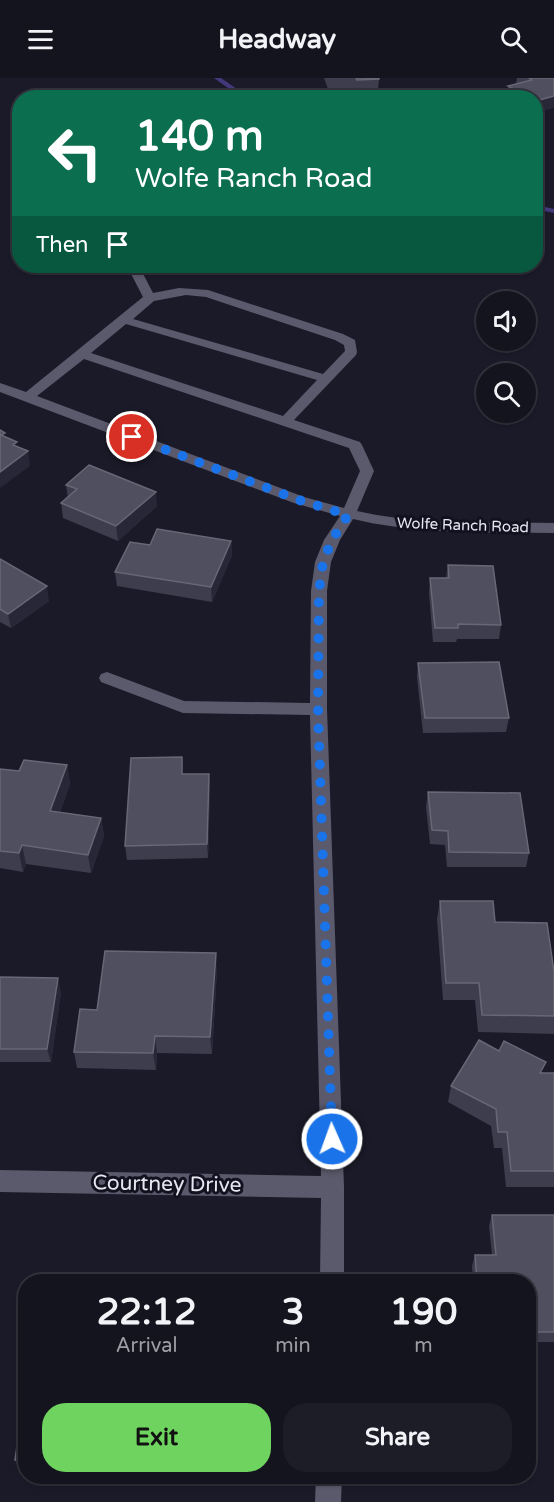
<!DOCTYPE html>
<style>
:root{--surface:#14141f;--page:#1d1d28;--text:#f1f3f6;--muted:#9d9ea4;--line:#33333d;--accent:#6fd35f}
body{margin:0;font-family:"Varela Round",sans-serif;background:var(--page);color:var(--text);height:100vh;display:flex;flex-direction:column;font-size:22px;white-space:nowrap}
*{box-sizing:border-box;margin:0}
p{font-size:20px;color:var(--muted)}
.icon{flex:none;width:33px;height:33px;fill:none;stroke:currentColor;stroke-width:2;stroke-linecap:round;stroke-linejoin:round}
.map{position:relative;flex:1;overflow:hidden}
.panel{position:absolute;left:18px;top:1196px;width:518px;height:210px;display:flex;flex-direction:column;background:var(--surface);border-radius:24px;box-shadow:0 2px 4px #0004,0 0 0 2px var(--line)}
.panel>*{flex:none}
.hud{position:absolute;left:12px;top:12px;width:531px;height:183px;border-radius:24px;box-shadow:0 2px 4px #0004,0 0 0 2px var(--line);background:#0b6e4f;color:#fff;overflow:hidden}
.controls{position:absolute;left:476px;top:213px;display:grid;gap:12px}
.controls a{display:grid;place-items:center;width:60px;height:60px;border-radius:50%;background:var(--surface);box-shadow:0 2px 4px #0004,0 0 0 2px var(--line);font-size:30px}
.pin{position:absolute;display:grid;place-items:center;width:51px;height:51px;color:#fff;margin:-26px;border:3px solid #fff;border-radius:50%;box-shadow:0 2px 6px #0007}
.me{position:absolute;width:66px;margin:-33px;rotate:358deg;stroke-linejoin:round;filter:drop-shadow(0 0 4px #0008)}
.turn{display:flex;align-items:center;gap:21px;height:126px;padding:0 24px;font-size:27px}
.turn .icon{width:78px;height:78px;stroke-width:2.5}
.turn b{display:block;font-size:42px;line-height:51px}
.then{display:flex;align-items:center;height:57px;padding:0 24px;background:#0003;gap:12px;font-size:22px}
.eta{display:flex;justify-content:space-evenly;align-items:center;height:102px;text-align:center}
.eta b{font-size:36px;font-weight:700;line-height:42px}
.primary-button{display:flex;gap:12px;margin-top:auto;padding:12px 24px}
.primary-button a{flex:1;height:69px;border-radius:24px;background:var(--accent);color:#111;font-size:24px;font-weight:700;line-height:69px;text-align:center}
.primary-button a+a{background:var(--page);color:var(--text)}
header{display:flex;justify-content:space-between;align-items:center;height:78px;padding:0 24px;background:var(--surface);font-size:27px;font-weight:700}
.map>svg:first-child{display:block}
.lines{fill:none;stroke-linecap:round;stroke-linejoin:round}
.stream{fill:#44387d;fill-rule:evenodd}
.minor{fill:#5b5a6c;fill-rule:evenodd}
.wall{fill:#3e3d4d}
.shaded-wall{fill:#282737}
.building{fill:#504f5f;stroke:#686776;stroke-width:1.5}
.route{stroke:#1a73e8;stroke-width:10;stroke-dasharray:0 18}
.labels{text-anchor:middle;dominant-baseline:central;stroke-width:6;stroke-linejoin:round;paint-order:stroke}
.far-street-label{font-size:15px;fill:#e7e7f1;stroke:#12111f}
.near-street-label{font-size:21px;fill:#e7e7f1;stroke:#12111f}
</style>
<header><svg class="icon" aria-label="menu" viewBox="0 0 24 24"><path d="M4 6h16M4 12h16M4 18h16"/></svg>Headway<svg class="icon" aria-label="search" viewBox="0 0 24 24"><circle cx="10" cy="10" r="6"/><path d="M15 15l6 6"/></svg></header>
<div class="map">
<svg width="554" height="1424" viewBox="0 0 554 1424">
<rect width="100%" height="100%" fill="#1b1a29"/>
<g class="lines">
<g class="stream">
<path d="M214,0H221L250,20H242Z"/>
<path d="M536,127L554,131V135L536,131Z"/>
</g>
<g class="minor">
<path d="M127,188H139L153,215L179,210L208,212L343,256L355,262L357,274L356,277L294,342L360,364L362,367L374,393L357,433C422,448 488,444 554,445V455C487,454 419,457 353,441L340,462L331,484L327,513V631L344,1109V1203H320L321,1120L0,1114V1092L321,1098L310,637L183,635L101,604L99,600L101,596L107,594L184,623L310,625L311,513L315,484L324,462L340,438L294,425L0,314V305L26,314L143,219ZM186,217L206,219L335,262L344,267L345,273L323,296L133,241L154,223ZM126,246L317,302L283,338L91,275ZM84,281L349,370L360,393L344,430L304,419L37,318Z"/>
<path d="M316,1398H342L341,1424H315Z"/>
</g>
</g>
<g class="wall">
<path d="M324,0H379L378,13L356,14L355,10L328,11Z"/>
<path d="M517,0H554L536,20H507L508,8L516,6Z"/>
<path d="M362,188H429L365,194Z"/>
<path d="M66,407L157,428L118,463L63,440L61,425L68,420Z"/>
<path d="M231,463L232,477L212,524L117,508L115,494L150,467Z"/>
<path d="M0,481L49,523L11,550L0,544Z"/>
<path d="M448,487L501,547L499,561H457L456,564H433L429,515L430,500H446Z"/>
<path d="M418,585L509,640L506,654L423,655L417,599Z"/>
<path d="M67,687L70,706L60,734L101,740L104,758L91,795L26,786L23,794L0,790V691L19,693Z"/>
<path d="M183,696H209L210,710L208,780L127,782L125,768Z"/>
<path d="M428,714L529,775L526,789H447L445,767L430,766L426,729Z"/>
<path d="M440,823L495,844L554,894V956L478,954L475,922H443L437,841Z"/>
<path d="M217,892L212,976L157,975L156,992L77,990L74,974L97,932Z"/>
<path d="M0,899L61,914L51,984H0Z"/>
<path d="M499,973L543,995H554V1109H506L502,1070H494L491,1048L448,1024L451,1008Z"/>
<path d="M492,1137H554V1264H528V1203H473L472,1188L475,1177H492L489,1148Z"/>
<path d="M26,1306V1394H21L15,1382Z"/>
</g>
<g class="shaded-wall">
<path d="M554,18V30L536,35V23Z"/>
<path d="M365,188H429L365,194Z"/>
<path d="M28,373L30,388L0,410V394Z"/>
<path d="M156,414L157,428L118,463L116,448Z"/>
<path d="M231,463L232,477L212,524L211,509Z"/>
<path d="M47,508L49,523L11,550L8,536Z"/>
<path d="M67,687L70,706L54,751L50,733Z"/>
<path d="M209,696L210,710L208,780L207,766Z"/>
<path d="M101,740L104,758L91,795L88,777Z"/>
<path d="M22,767L26,786L23,794L19,775Z"/>
<path d="M216,875L217,892L212,976L210,959Z"/>
<path d="M58,900L61,914L51,984L47,971Z"/>
<path d="M155,958L157,975L156,992L153,975Z"/>
</g>
<g class="building">
<path d="M356,0H379V1L357,2Z"/>
<path d="M529,0H554V18L536,23V20H529L508,8L532,2Z"/>
<path d="M364,12L382,20H345Z"/>
<path d="M412,13L429,20H395Z"/>
<path d="M487,16L489,20L455,19Z"/>
<path d="M0,352L5,355L1,357L17,364L13,367L28,373L0,394Z"/>
<path d="M89,387L156,414L116,448L61,425L77,411L66,407Z"/>
<path d="M157,451L231,463L211,509L115,494L130,464L150,467Z"/>
<path d="M0,481L47,508L8,536L0,531Z"/>
<path d="M448,487L493,488L501,547L458,546V550H435L430,500H449Z"/>
<path d="M499,584L509,640H425L418,585Z"/>
<path d="M182,679V696H209L207,766L125,768L131,680Z"/>
<path d="M24,682L67,687L50,733L101,740L88,777L22,767L19,775L0,773V691L19,693Z"/>
<path d="M428,714L520,715L529,775L449,774L448,753L432,752Z"/>
<path d="M440,823H493L495,844L547,845L554,894V938L482,937L479,905H446Z"/>
<path d="M105,873L216,875L210,959L155,958L153,975L74,974L80,931L97,932Z"/>
<path d="M0,899L58,900L47,971H0Z"/>
<path d="M479,962L499,973L504,963L546,984L540,995H554V1093H511L507,1054H498L496,1031L451,1008Z"/>
<path d="M492,1137H554V1254H528V1203H477L475,1177H496Z"/>
<path d="M26,1306V1383L15,1382Z"/>
</g>
<g class="lines">
<path class="route" d="M132,359L299,422L348,437L332,462L323,484L319,513L318,631L332,1061"/>
</g>
<g class="labels">
<g class="far-street-label">
<text transform="translate(463 447) rotate(2)">Wolfe Ranch Road</text>
</g>
<g class="near-street-label">
<text transform="translate(167 1106) rotate(1)">Courtney Drive</text>
</g>
</g>
</svg>
<div class="controls">
<a><svg class="icon" aria-label="sound" viewBox="0 0 24 24"><path d="M4 9h4l5-4v14l-5-4H4zM17 9q2 3 0 6"/></svg></a>
<a><svg class="icon" aria-label="search" viewBox="0 0 24 24"><circle cx="10" cy="10" r="6"/><path d="M15 15l6 6"/></svg></a>
</div>
<div class="pin" style="left:132px;top:359px;background:#d93025"><svg class="icon" aria-label="arrive" viewBox="0 0 24 24"><path d="M6 21V4h12l-3 4 3 4H6"/></svg></div>
<svg class="me" style="left:332px;top:1061px" viewBox="-20 -20 40 40"><circle r="17" fill="#1a73e8" stroke="#fff" stroke-width="3"/><path d="M0-11L8 9 0 5-8 9z" fill="#fff"/></svg>
<div class="hud">
<div class="turn"><svg class="icon" aria-label="left" viewBox="0 0 24 24"><path d="M17 20v-9H6M10 6l-5 5 5 5"/></svg><div><b>140 m</b>Wolfe Ranch Road</div></div>
<div class="then">Then<svg class="icon" aria-label="arrive" viewBox="0 0 24 24"><path d="M6 21V4h12l-3 4 3 4H6"/></svg></div>
</div>
<section class="panel">
<div class="eta">
<div><b>22:12</b><p>Arrival</p></div>
<div><b>3</b><p>min</p></div>
<div><b>190</b><p>m</p></div>
</div>
<div class="primary-button"><a>Exit</a><a>Share</a></div>
</section>
</div>
